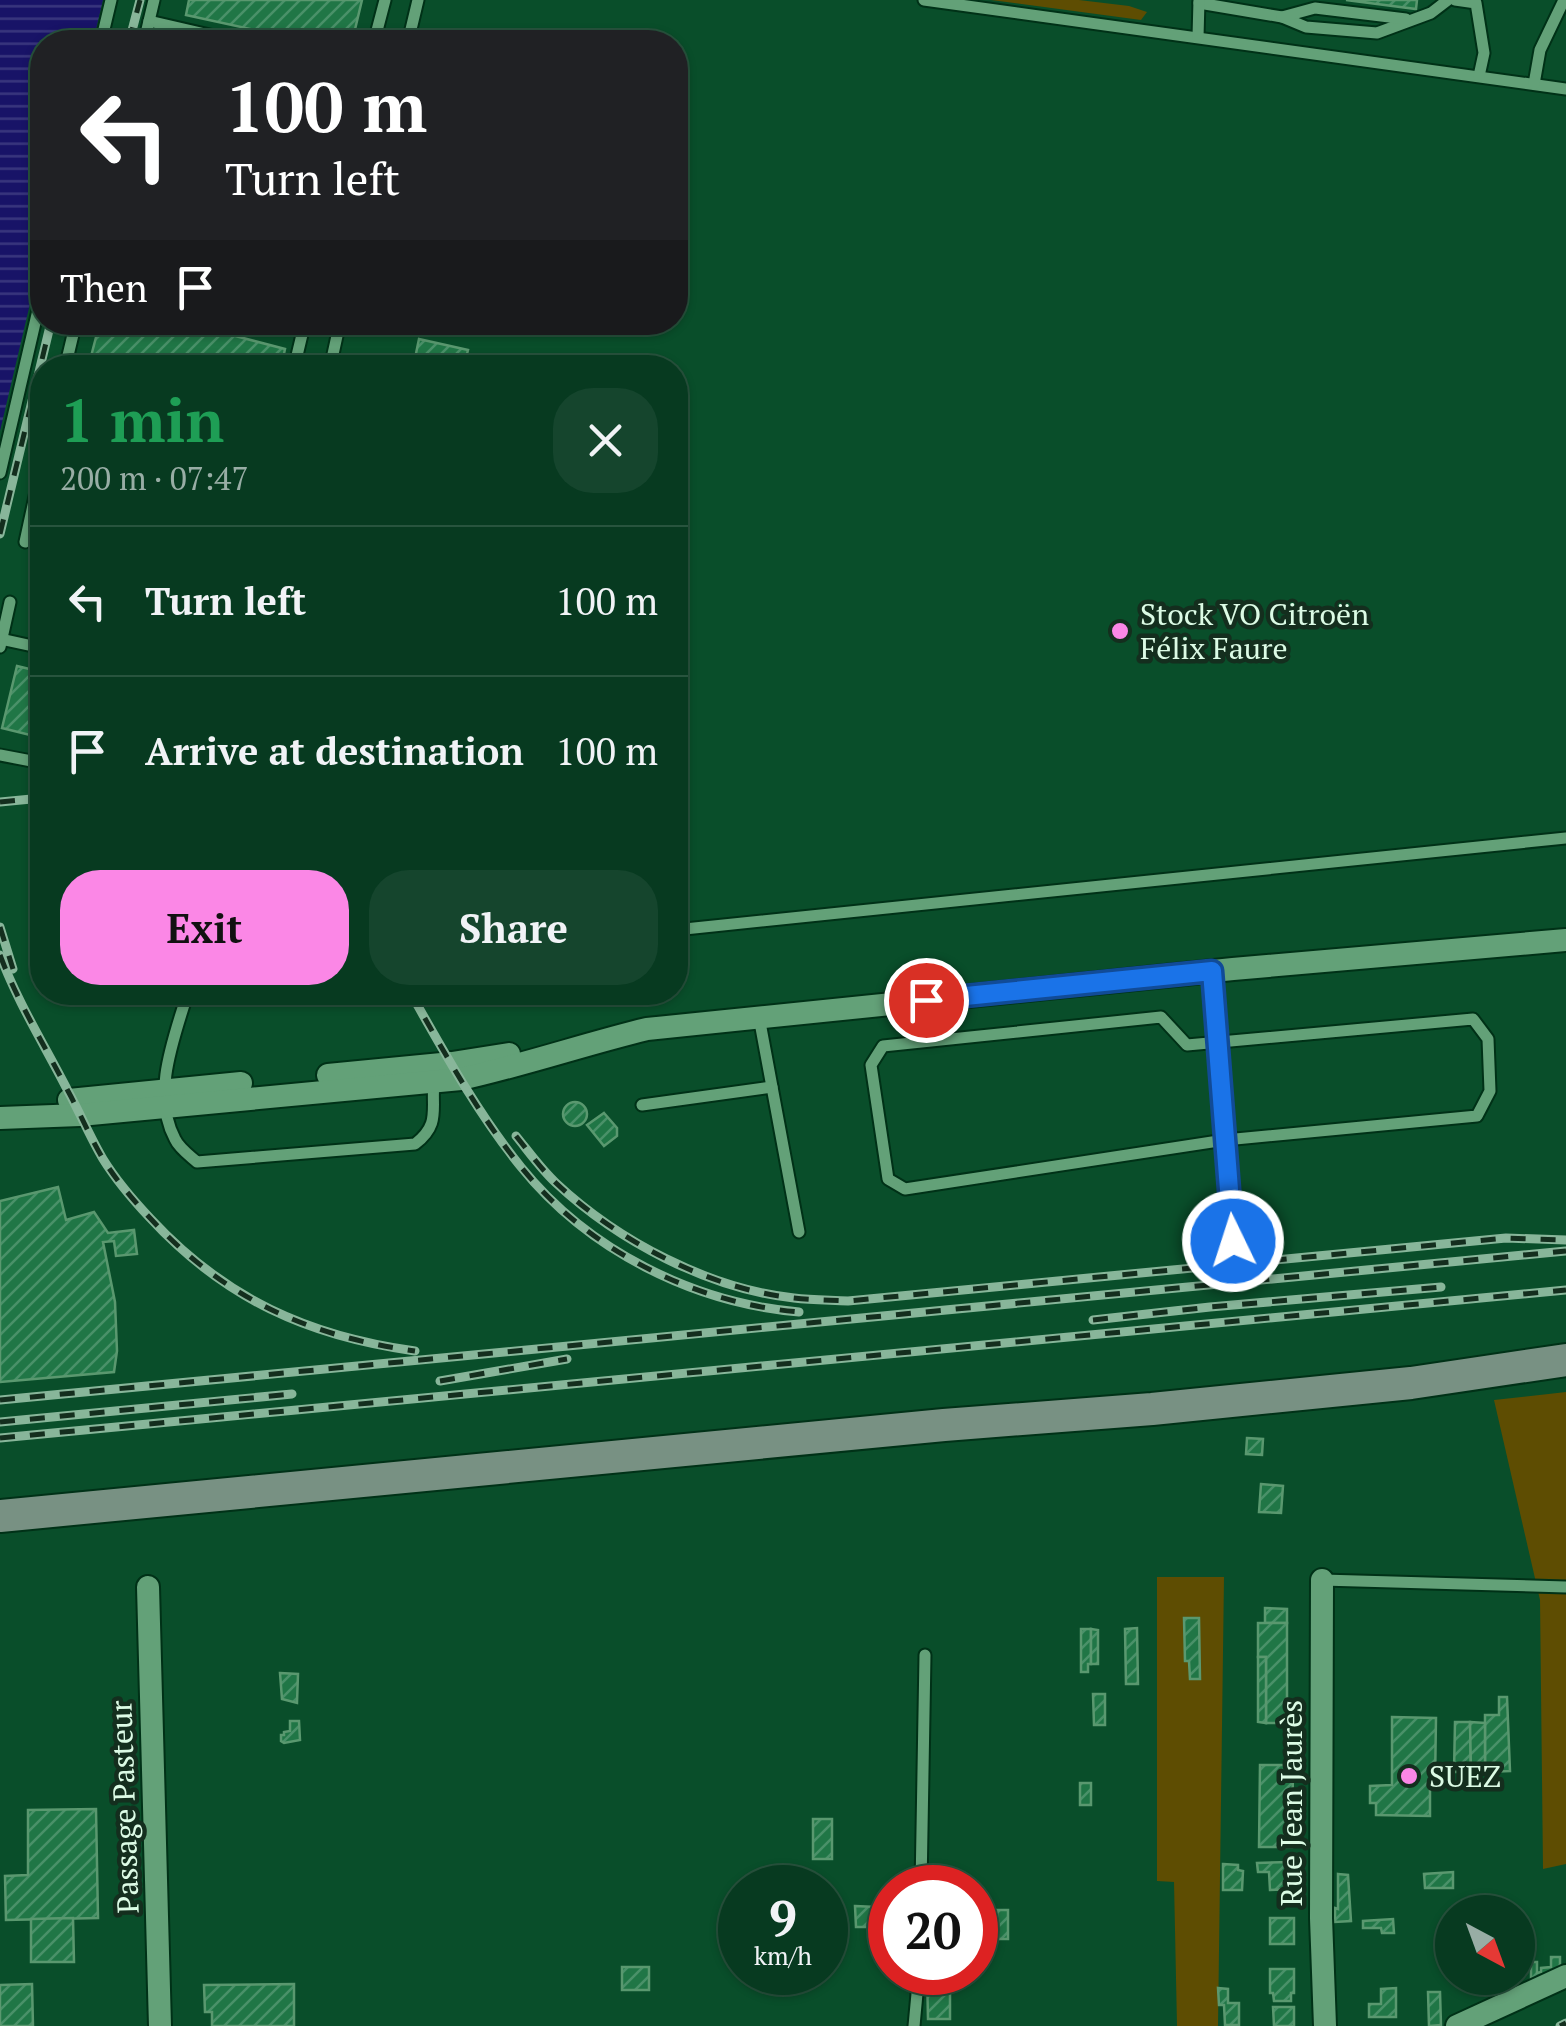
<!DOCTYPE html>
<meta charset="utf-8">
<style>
:root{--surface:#073a20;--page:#15452d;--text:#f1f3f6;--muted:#98ada5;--line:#28543e;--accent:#fb87e6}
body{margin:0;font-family:"PT Serif",serif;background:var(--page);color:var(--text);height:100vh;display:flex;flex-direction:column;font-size:38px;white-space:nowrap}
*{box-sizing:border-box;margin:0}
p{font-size:32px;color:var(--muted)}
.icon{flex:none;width:55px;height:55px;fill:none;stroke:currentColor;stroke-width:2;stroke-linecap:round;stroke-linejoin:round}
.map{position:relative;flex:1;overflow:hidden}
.details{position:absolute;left:30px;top:355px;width:658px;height:650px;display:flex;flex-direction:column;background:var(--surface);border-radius:40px;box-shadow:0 2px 8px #0004,0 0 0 2px var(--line)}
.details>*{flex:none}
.hud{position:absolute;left:30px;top:30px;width:658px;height:305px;border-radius:40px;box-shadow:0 2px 8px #0004,0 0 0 2px var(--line);background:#202124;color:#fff;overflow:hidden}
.needle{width:65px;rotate:139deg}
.tools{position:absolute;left:1435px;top:1895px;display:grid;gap:20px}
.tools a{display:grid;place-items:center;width:100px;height:100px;border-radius:50%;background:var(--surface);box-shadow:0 2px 8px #0004,0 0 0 2px var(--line);font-size:50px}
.speed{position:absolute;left:718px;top:1865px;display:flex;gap:20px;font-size:50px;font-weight:700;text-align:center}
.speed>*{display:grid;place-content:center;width:130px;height:130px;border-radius:50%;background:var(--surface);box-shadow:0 2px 8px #0004,0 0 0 2px var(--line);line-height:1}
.speed small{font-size:25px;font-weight:400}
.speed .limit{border:15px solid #d22;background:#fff;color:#111}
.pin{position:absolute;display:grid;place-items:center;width:85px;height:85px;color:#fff;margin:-42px;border:5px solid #fff;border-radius:50%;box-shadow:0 2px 10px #0007}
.me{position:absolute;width:110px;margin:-55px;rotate:356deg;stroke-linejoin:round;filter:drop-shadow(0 0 8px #0008)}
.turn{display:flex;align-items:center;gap:35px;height:210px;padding:0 30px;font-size:45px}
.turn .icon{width:130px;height:130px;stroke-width:2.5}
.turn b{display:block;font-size:70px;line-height:85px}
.then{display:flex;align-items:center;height:95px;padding:0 30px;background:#0003;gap:20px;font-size:38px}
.round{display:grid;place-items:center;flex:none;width:105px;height:105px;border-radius:40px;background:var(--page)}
.headline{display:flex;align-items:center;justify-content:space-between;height:170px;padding:0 30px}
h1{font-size:60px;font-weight:700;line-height:75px;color:#1e9e55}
.primary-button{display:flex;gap:20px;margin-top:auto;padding:20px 30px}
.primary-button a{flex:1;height:115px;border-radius:40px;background:var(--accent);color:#111;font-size:40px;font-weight:700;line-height:115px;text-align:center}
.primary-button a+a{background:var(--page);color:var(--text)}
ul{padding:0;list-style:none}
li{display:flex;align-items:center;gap:30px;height:150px;padding:0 30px;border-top:2px solid var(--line)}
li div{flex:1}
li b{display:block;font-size:38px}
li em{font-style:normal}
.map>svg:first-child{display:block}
.green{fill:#5e4d02}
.water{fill:url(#water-rules)}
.building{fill:url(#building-hatch);stroke:#5a986f;stroke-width:2.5}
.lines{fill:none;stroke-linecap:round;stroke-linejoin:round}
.lane-casing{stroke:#003117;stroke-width:15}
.street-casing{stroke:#003117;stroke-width:26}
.secondary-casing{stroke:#003117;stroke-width:36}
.lane{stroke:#63a178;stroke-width:11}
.street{stroke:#63a178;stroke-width:22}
.secondary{stroke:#789183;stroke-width:32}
.rail-casing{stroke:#88b69a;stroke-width:9}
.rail{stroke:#142e1e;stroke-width:5;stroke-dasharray:15;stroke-linecap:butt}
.route-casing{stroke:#114b97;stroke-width:25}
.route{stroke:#1a73e8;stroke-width:18}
.poi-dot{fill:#fb87e6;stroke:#142e1e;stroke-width:4}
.labels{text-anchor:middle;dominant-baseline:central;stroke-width:9;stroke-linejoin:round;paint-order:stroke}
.poi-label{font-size:30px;fill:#dcfbe5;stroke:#142e1e;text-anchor:start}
.street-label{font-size:30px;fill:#dcfbe5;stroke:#142e1e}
</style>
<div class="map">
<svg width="1566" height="2026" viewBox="0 0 1566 2026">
<defs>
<pattern id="water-rules" width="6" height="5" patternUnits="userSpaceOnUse" patternTransform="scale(2.5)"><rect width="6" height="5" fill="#181367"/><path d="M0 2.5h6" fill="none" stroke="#39367d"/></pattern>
<pattern id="building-hatch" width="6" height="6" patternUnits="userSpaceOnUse" patternTransform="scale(2.5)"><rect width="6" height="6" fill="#207646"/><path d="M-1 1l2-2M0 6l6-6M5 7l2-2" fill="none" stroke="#4a9169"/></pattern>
</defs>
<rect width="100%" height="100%" fill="#094e2a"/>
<g class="green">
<path d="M991,0H1079L1129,6L1147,12L1141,20Z"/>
<path d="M1566,1392V1864L1543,1869L1540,1600L1494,1400Z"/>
<path d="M1157,1577H1224L1218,2026H1177L1174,1882L1157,1881Z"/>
</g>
<path class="water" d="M0,0H103L93,42H42V253L0,431Z"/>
<g class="building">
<path d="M189,0H362L352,42H310L186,15Z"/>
<path d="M1346,0H1417L1416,9Z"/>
<path d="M100,322H182L285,349L281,368H88Z"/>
<path d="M419,339L468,350L464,366L444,362L442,368H413Z"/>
<path d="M42,558V610L31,607Z"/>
<path d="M17,666L42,672V738L2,728Z"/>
<circle cx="575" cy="1114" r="12"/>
<path d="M604,1113L617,1128V1136L604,1146L587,1125Z"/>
<path d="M58,1187L66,1220L94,1212L108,1233L134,1230L137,1254L116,1256L114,1241L103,1242L115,1302L117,1351L114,1372L0,1382V1201Z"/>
<path d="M1247,1438L1263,1439L1262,1455L1246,1454Z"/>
<path d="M1261,1484L1283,1486L1281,1513L1259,1512Z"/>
<path d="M1265,1608L1287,1609V1623H1265Z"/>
<path d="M1184,1618H1199L1200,1679H1190L1189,1661H1185Z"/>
<path d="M1258,1623H1287V1723H1266V1657H1258Z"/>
<path d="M1137,1628L1138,1684H1126L1125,1629Z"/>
<path d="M1081,1629H1091V1664H1088V1672H1081Z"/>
<path d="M1091,1629L1098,1630V1664H1091Z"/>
<path d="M1258,1657H1266V1723L1258,1722Z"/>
<path d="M280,1673L298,1674L297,1703L282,1699Z"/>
<path d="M1093,1694H1105V1725H1094Z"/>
<path d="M1499,1697H1507L1510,1771L1485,1772V1715H1499Z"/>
<path d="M1392,1717L1436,1718L1435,1784H1430V1816L1376,1815V1803H1370V1786L1392,1785Z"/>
<path d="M290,1721H299L300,1740L284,1743L281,1741V1735H284V1732L290,1731Z"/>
<path d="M1455,1722H1470L1471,1772H1454Z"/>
<path d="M1470,1722L1485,1723V1772H1471Z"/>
<path d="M1260,1765H1293L1292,1847H1259Z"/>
<rect x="1080" y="1783" width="11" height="22"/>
<path d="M96,1809L98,1918L6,1920L5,1876L28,1875V1810Z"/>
<rect x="813" y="1819" width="19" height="40"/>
<path d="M1290,1862V1872L1294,1871V1889L1270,1890L1269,1872H1258L1257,1863Z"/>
<path d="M1223,1864L1238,1865V1870L1243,1871L1242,1890H1223Z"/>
<path d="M1453,1872V1888H1425L1424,1874Z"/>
<rect x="927" y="1874" width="29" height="14"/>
<path d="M1338,1874L1348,1875L1351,1921L1335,1922V1908L1338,1909Z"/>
<path d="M855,1906L876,1907V1927H856Z"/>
<path d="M997,1910H1008V1939H998Z"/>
<path d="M73,1918L74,1962H31V1919Z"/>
<rect x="1270" y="1918" width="24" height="26"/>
<path d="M1393,1919L1394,1933H1382L1381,1928H1363V1921Z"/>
<path d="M975,1920L998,1921V1939L983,1940V1943H975Z"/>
<path d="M1551,1957H1560V1973L1531,1984V1962H1537V1973L1541,1972V1968L1551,1967Z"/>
<rect x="622" y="1967" width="27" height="23"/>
<path d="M1270,1969H1294V1993H1291V2001H1274L1273,1993H1270Z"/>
<path d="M927,1972H958L950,1974V2019H928Z"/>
<path d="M32,1984L33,2026H0V1985Z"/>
<path d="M294,1984V2026H212V2012H205L204,1985Z"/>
<path d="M1218,1988L1228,1989V2003H1239V2025H1225L1224,2005H1219Z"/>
<path d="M1396,1988V2017H1369V2004H1381V1989Z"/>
<path d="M1428,1992H1440L1441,2025L1429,2026Z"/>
<path d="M1273,2007H1294V2026H1274Z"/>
</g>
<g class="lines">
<defs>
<g id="lane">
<path d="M924,0L1566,89"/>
<path d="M1455,0L1476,3L1484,53L1479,76"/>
<path d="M1199,3L1282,17L1306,27L1377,33L1431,13L1448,0"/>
<path d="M1282,17L1315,8L1406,19"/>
<path d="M149,21L240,42"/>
<path d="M1198,37L1199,0"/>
<path d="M101,42L111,0"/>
<path d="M144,42L154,0"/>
<path d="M374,42L385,0"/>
<path d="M408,42L418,0"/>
<path d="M1534,84L1540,50L1564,0"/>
<path d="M65,368L76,322"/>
<path d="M294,368L305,322"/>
<path d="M330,368L340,322"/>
<path d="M0,473L42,293"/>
<path d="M25,542L42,464"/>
<path d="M1,639L42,648"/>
<path d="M0,647L10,602"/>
<path d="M0,755L42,763"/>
<path d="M675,930L1566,838"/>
<path d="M1212,971L1233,1241"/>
<path d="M188,992C174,1038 151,1094 175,1139C179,1148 189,1155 197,1162L415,1144C441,1124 431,1109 434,1081"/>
<path d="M759,1017L799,1232"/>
<path d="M1161,1017L1187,1045L1473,1019L1488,1039L1490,1091L1477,1116L1225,1140L905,1189L888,1179L871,1065L883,1046Z"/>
<path d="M642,1105L772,1087"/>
<path d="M1322,1580L1566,1587"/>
<path d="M921,1888L925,1655"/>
<path d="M914,2026L919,1972"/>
</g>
<g id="street">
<path d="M328,1075L452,1063L509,1054"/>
<path d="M69,1100L241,1083"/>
<path d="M0,1118L80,1115L461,1079C524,1065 585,1044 647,1029L1233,969L1566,940"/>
<path d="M1322,1580L1321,1918L1325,2026"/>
<path d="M148,1587L160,2026"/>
<path d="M1457,2026L1566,1976"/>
</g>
<path id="secondary" d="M0,1516L944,1425L1152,1409L1411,1383L1566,1360"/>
</defs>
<use href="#lane" class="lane-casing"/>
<use href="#street" class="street-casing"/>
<use href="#secondary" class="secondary-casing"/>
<use href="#lane" class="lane"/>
<use href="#street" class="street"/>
<use href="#secondary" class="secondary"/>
<defs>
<g id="rail">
<path d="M129,42L140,0"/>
<path d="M0,534L51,322"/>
<path d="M0,802L42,798"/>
<path d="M0,927L13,969"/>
<path d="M0,955C18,1003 45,1046 68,1091C80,1113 90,1137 103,1159C116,1180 133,1200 150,1218C225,1299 308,1336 415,1351"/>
<path d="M410,992C444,1052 478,1114 521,1167C588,1250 693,1303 799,1312"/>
<path d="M516,1136C529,1152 541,1169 556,1183C618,1241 709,1289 794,1298C812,1300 830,1300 848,1301L1506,1238L1566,1240"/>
<path d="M1093,1320L1210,1307L1441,1287"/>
<path d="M440,1381L567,1359"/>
<path d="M0,1400L1566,1251"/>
<path d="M0,1422L292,1394"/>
<path d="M0,1438L1566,1290"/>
<path d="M1560,2026L1566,2023"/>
</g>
</defs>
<use href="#rail" class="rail-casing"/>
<use href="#rail" class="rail"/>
</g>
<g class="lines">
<defs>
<path id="route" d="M926,1000L1212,971L1233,1241"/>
</defs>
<use href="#route" class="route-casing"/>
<use href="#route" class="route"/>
</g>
<g class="poi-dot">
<circle cx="1120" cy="631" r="10"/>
<circle cx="1409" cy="1776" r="10"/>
</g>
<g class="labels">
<g class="poi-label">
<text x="1140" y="614">Stock VO Citroën<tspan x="1140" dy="34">Félix Faure</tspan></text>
<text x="1429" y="1776">SUEZ</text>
</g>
<g class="street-label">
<text transform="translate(1291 1803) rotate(-90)">Rue Jean Jaurès</text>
<text transform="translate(124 1807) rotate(-92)">Passage Pasteur</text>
</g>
</g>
</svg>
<div class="tools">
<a><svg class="needle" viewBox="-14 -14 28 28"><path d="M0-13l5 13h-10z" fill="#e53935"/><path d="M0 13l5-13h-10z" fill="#98ada5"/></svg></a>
</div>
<div class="speed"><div>9<small>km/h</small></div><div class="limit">20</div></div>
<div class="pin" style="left:926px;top:1000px;background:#d93025"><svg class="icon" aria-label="arrive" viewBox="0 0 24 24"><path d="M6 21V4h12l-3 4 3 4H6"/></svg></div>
<svg class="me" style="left:1233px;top:1241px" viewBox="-20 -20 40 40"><circle r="17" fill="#1a73e8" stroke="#fff" stroke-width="3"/><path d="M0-11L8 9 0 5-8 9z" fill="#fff"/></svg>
<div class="hud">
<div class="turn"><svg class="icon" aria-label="left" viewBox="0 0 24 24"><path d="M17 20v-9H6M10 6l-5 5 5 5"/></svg><div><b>100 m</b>Turn left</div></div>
<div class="then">Then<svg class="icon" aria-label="arrive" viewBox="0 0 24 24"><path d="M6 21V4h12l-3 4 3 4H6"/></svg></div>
</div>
<section class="details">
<div class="headline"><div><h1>1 min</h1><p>200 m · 07:47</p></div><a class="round"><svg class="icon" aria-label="close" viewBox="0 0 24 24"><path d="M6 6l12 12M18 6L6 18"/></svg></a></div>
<ul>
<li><svg class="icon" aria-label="left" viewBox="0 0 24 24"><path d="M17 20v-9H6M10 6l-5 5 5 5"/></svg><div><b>Turn left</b></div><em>100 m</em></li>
<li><svg class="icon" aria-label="arrive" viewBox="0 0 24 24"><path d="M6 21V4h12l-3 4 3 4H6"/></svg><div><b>Arrive at destination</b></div><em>100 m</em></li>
</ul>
<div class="primary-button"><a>Exit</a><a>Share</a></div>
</section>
</div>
